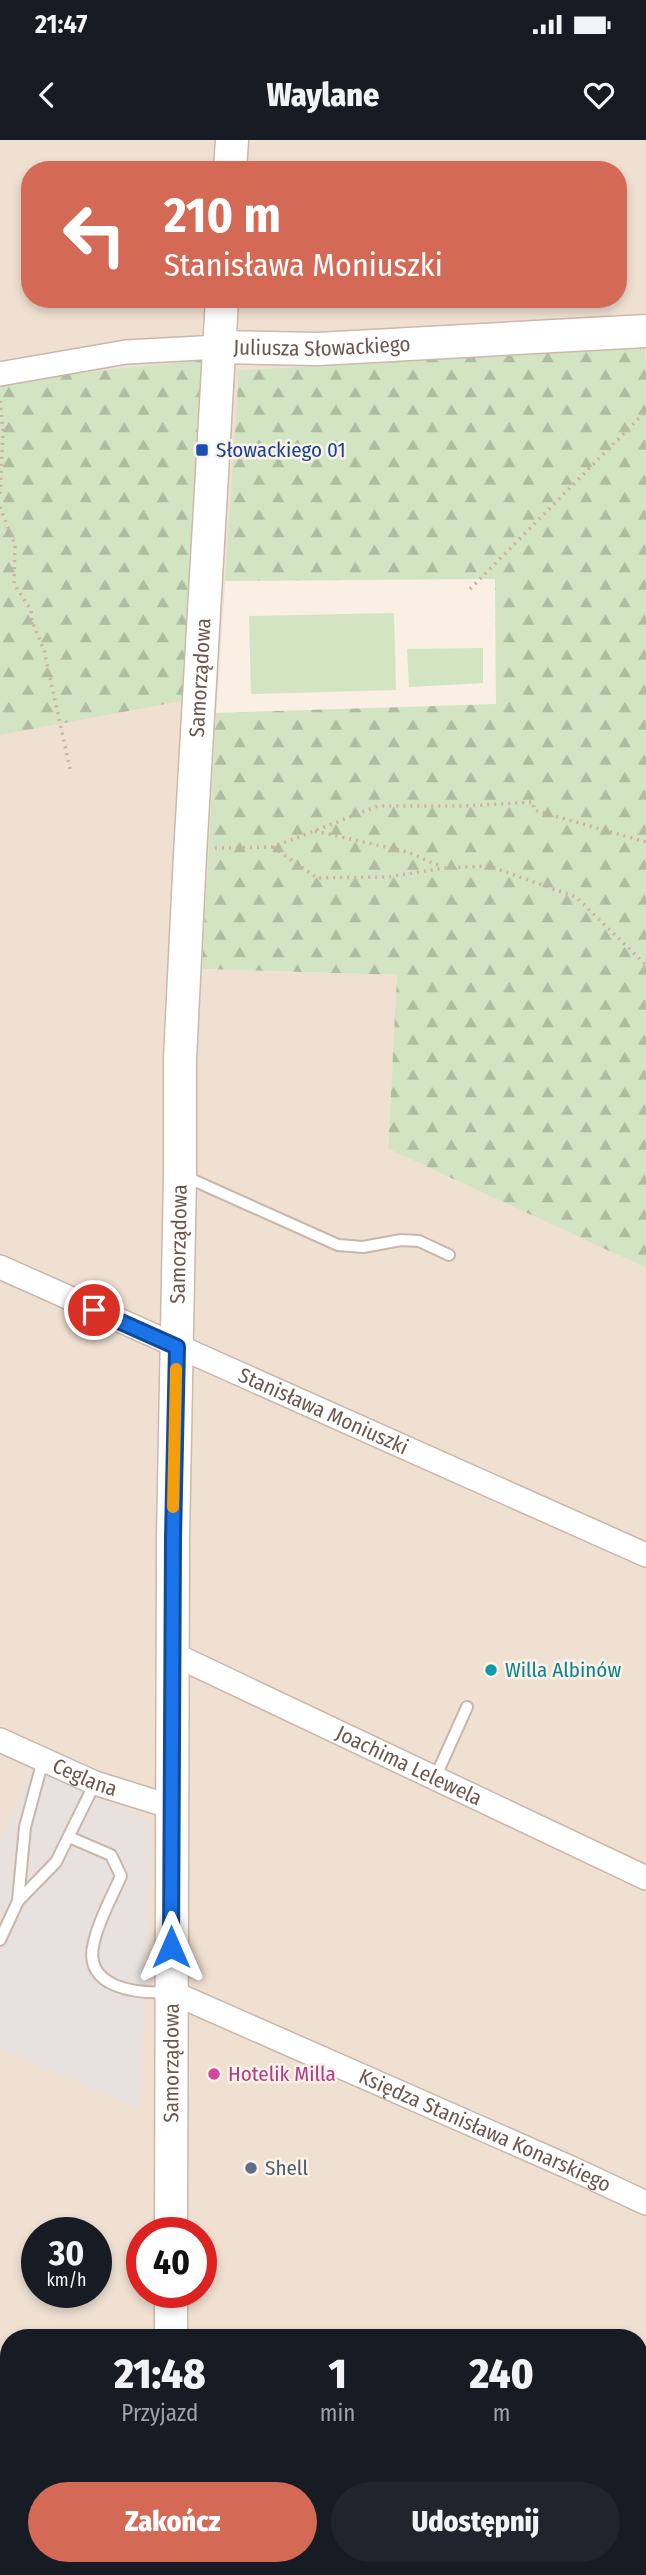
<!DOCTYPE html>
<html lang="pl">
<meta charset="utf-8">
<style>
:root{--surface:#171b24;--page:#20242c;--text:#f1f3f6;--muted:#9ea1a6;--accent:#d46a56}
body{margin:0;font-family:"Fira Sans Condensed",sans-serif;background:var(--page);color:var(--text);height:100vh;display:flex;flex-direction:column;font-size:26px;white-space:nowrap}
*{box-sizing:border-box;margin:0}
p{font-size:23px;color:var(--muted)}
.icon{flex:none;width:38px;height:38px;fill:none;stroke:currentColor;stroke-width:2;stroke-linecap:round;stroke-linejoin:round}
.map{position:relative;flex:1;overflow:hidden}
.panel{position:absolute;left:0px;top:2189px;width:648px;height:247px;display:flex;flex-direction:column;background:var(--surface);border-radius:28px 28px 0 0;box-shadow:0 4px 10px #0003}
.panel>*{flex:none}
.guide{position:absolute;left:21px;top:21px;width:606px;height:147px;border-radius:28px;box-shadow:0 4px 10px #0003;background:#d46a56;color:#fff;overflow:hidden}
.speed{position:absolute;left:21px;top:2077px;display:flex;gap:14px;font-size:35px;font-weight:700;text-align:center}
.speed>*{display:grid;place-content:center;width:91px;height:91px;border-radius:50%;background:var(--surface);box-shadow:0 4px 10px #0003;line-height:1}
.speed small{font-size:18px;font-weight:400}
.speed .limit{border:10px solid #d22;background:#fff;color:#111}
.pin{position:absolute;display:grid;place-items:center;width:60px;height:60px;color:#fff;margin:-30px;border:4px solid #fff;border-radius:50%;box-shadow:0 2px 7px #0007}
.me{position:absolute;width:77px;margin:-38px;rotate:0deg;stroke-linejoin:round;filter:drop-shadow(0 0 5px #0008)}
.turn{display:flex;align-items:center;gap:24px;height:147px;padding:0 28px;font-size:32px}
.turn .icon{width:91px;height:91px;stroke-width:2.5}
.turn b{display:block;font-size:49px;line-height:60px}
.eta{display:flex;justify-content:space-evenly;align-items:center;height:119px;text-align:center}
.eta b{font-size:42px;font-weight:800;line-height:49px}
.primary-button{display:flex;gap:14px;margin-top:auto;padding:14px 28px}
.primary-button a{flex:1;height:80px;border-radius:42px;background:var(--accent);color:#fff;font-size:28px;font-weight:800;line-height:80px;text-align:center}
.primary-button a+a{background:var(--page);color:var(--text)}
.status{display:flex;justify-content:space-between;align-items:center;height:49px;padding:0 35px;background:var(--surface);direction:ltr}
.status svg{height:19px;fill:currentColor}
header{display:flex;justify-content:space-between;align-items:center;height:91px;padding:0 28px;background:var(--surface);font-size:32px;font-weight:800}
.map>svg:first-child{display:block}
.residential{fill:#efe0d2;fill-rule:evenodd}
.industrial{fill:#e8e1dd}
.grass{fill:url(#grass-tufts)}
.forest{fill:url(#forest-firs)}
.pitch{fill:#d3e4c3}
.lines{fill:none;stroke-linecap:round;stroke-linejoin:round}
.lane-casing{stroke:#c8b6ab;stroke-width:14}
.street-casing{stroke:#c8b6ab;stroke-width:26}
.secondary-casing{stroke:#cdb8ab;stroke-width:35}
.path{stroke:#cfb0a1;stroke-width:3.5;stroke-dasharray:2 5;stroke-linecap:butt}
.lane{stroke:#fff;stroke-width:10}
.street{stroke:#fff;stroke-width:23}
.secondary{stroke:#fff;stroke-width:32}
.route-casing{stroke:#114b97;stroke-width:18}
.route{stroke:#1a73e8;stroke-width:12}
.slow{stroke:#f59e0b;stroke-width:12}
.transit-dot{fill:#1a4fb4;stroke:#fcf3e8;stroke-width:2.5}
.culture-dot{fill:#0f9aa8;stroke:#fcf3e8;stroke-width:2.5}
.hotel-dot{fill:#d1479c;stroke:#fcf3e8;stroke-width:2.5}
.service-dot{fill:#5c6f8a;stroke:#fcf3e8;stroke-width:2.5}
.labels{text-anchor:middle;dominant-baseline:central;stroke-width:5;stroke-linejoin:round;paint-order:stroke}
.street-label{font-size:21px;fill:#6d564c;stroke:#fcf3e8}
.transit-label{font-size:21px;fill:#164399;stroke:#fcf3e8;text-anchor:start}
.culture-label{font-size:21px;fill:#0d838f;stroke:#fcf3e8;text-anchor:start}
.hotel-label{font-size:21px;fill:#b23c85;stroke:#fcf3e8;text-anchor:start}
.service-label{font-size:21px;fill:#4e5e75;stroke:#fcf3e8;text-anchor:start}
</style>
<div class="status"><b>21:47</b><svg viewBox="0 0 49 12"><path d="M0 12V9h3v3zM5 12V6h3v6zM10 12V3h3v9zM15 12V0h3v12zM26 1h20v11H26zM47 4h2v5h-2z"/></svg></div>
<header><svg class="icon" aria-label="back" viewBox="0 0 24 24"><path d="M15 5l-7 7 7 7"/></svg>Waylane<svg class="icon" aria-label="heart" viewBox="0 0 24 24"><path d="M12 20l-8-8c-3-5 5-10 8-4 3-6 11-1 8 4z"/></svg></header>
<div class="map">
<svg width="646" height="2435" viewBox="0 0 646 2435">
<defs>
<pattern id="grass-tufts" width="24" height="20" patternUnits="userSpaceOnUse" patternTransform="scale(1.75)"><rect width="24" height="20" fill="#d3e4c3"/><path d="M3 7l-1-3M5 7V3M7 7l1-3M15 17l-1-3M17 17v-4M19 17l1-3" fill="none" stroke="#afbca1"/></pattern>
<pattern id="forest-firs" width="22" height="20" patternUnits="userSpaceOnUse" patternTransform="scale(1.75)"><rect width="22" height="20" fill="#d3e4c3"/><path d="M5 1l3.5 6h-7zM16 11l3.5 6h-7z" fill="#afbca1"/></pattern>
</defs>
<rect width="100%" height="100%" fill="#f9efe2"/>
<path class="residential" d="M0,0H646V208L240,230L216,573L202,829L397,835L388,1009L646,1128V2204H639V2198H9V2301L0,2285V595L182,560L203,221L0,241ZM30,30H618V159H30ZM37,2093H96V2152H37ZM142,2093H201V2152H142Z"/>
<path class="industrial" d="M32,1628L151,1681L140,1969L0,1908V1701Z"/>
<path class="grass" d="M9,2334V2427H92L97,2435H0V2341Z"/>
<g class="forest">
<path d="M645,208L646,225V1128L388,1009L397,835L202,829L216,573L496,564L495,439L225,441L239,230Z"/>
<path d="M203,220L182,561L0,595V241Z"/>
<path d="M639,2204H646V2435H519L517,2427H639Z"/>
<path d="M204,2427H482L445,2435H206Z"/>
</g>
<g class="pitch">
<path d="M394,473L396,550L251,554L249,476Z"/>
<path d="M483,508V543L409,547L407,509Z"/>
</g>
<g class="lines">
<defs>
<g id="lane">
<path d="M184,1036L338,1105L363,1107L401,1100L419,1101L449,1115"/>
<path d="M435,1638L467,1567"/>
<path d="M69,1697L111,1715L121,1736C112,1757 99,1779 94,1802C81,1849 139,1854 170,1852"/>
<path d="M18,1761L56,1722L95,1643"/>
<path d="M0,1800L18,1761L25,1687L43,1620"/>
</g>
<g id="street">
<path d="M0,234L126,212L219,207"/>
<path id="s1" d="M0,1127L646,1415"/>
<path id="s2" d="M173,1514L646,1738"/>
<path id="s3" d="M0,1600L95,1643L172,1667"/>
<path id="s4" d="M171,1852L571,2028L646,2063"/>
<path d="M0,2394L9,2395"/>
</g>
<g id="secondary">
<path d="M230,30L232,0"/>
<path id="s5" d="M219,207L318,209L646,191"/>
<path id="s6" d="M171,2093L173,1398L180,1035V919L190,715L222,159"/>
<path d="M171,2152V2198"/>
<path d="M0,2239L9,2254"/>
<path d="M110,2427L114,2435"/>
<path d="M16,2435L23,2427"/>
</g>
</defs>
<use href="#lane" class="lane-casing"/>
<use href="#street" class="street-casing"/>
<use href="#secondary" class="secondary-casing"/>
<g class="path">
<path d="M0,261L3,290L0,357"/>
<path d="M0,367L15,405L14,444L31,470L32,481L44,510L70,629"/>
<path d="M470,449L643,274H646"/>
<path d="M315,691L407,712L442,727"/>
<path d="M273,707L317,738L387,737L445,728L489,726L576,757L646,825"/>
<path d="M215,708L273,707L378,666H466L533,662L534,670L646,702"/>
<path d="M3,2278L9,2288"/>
<path d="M196,2427L197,2435"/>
</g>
<use href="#lane" class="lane"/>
<use href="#street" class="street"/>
<use href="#secondary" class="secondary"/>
</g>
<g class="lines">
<defs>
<path id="route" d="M94,1170L177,1207L173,1398L171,1807"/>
</defs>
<use href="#route" class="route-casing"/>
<use href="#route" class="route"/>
<path class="slow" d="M173,1367L176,1229"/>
</g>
<rect class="transit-dot" x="195" y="303" width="14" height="14" rx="3.5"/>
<circle class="culture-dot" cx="491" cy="1530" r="7"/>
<circle class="hotel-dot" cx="214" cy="1934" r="7"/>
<circle class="service-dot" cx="251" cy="2028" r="7"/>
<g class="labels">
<g class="street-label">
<text stroke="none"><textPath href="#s5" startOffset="103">Juliusza Słowackiego</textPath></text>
<text stroke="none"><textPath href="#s6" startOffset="1556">Samorządowa</textPath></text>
<text stroke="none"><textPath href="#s6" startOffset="989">Samorządowa</textPath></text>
<text stroke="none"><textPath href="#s1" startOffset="354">Stanisława Moniuszki</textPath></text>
<text stroke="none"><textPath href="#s2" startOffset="261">Joachima Lelewela</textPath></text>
<text stroke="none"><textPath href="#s3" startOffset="93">Ceglana</textPath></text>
<text stroke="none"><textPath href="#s6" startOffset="170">Samorządowa</textPath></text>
<text stroke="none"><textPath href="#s4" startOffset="343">Księdza Stanisława Konarskiego</textPath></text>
</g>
<g class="transit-label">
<text x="216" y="310">Słowackiego 01</text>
</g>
<g class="culture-label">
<text x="505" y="1530">Willa Albinów</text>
</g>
<g class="hotel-label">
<text x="228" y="1934">Hotelik Milla</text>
</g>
<g class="service-label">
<text x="265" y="2028">Shell</text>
</g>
</g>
</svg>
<div class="speed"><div>30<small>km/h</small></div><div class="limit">40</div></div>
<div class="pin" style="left:94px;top:1170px;background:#d93025"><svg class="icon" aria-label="arrive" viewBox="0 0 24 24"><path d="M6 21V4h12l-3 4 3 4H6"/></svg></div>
<svg class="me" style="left:171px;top:1807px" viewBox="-20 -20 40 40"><path d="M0-17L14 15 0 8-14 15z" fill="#1a73e8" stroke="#fff" stroke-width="4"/></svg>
<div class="guide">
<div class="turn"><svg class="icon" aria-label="left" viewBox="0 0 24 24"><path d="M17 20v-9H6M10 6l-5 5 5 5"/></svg><div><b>210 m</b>Stanisława Moniuszki</div></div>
</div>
<section class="panel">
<div class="eta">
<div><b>21:48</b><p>Przyjazd</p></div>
<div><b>1</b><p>min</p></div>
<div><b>240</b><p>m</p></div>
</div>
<div class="primary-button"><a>Zakończ</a><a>Udostępnij</a></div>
</section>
</div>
